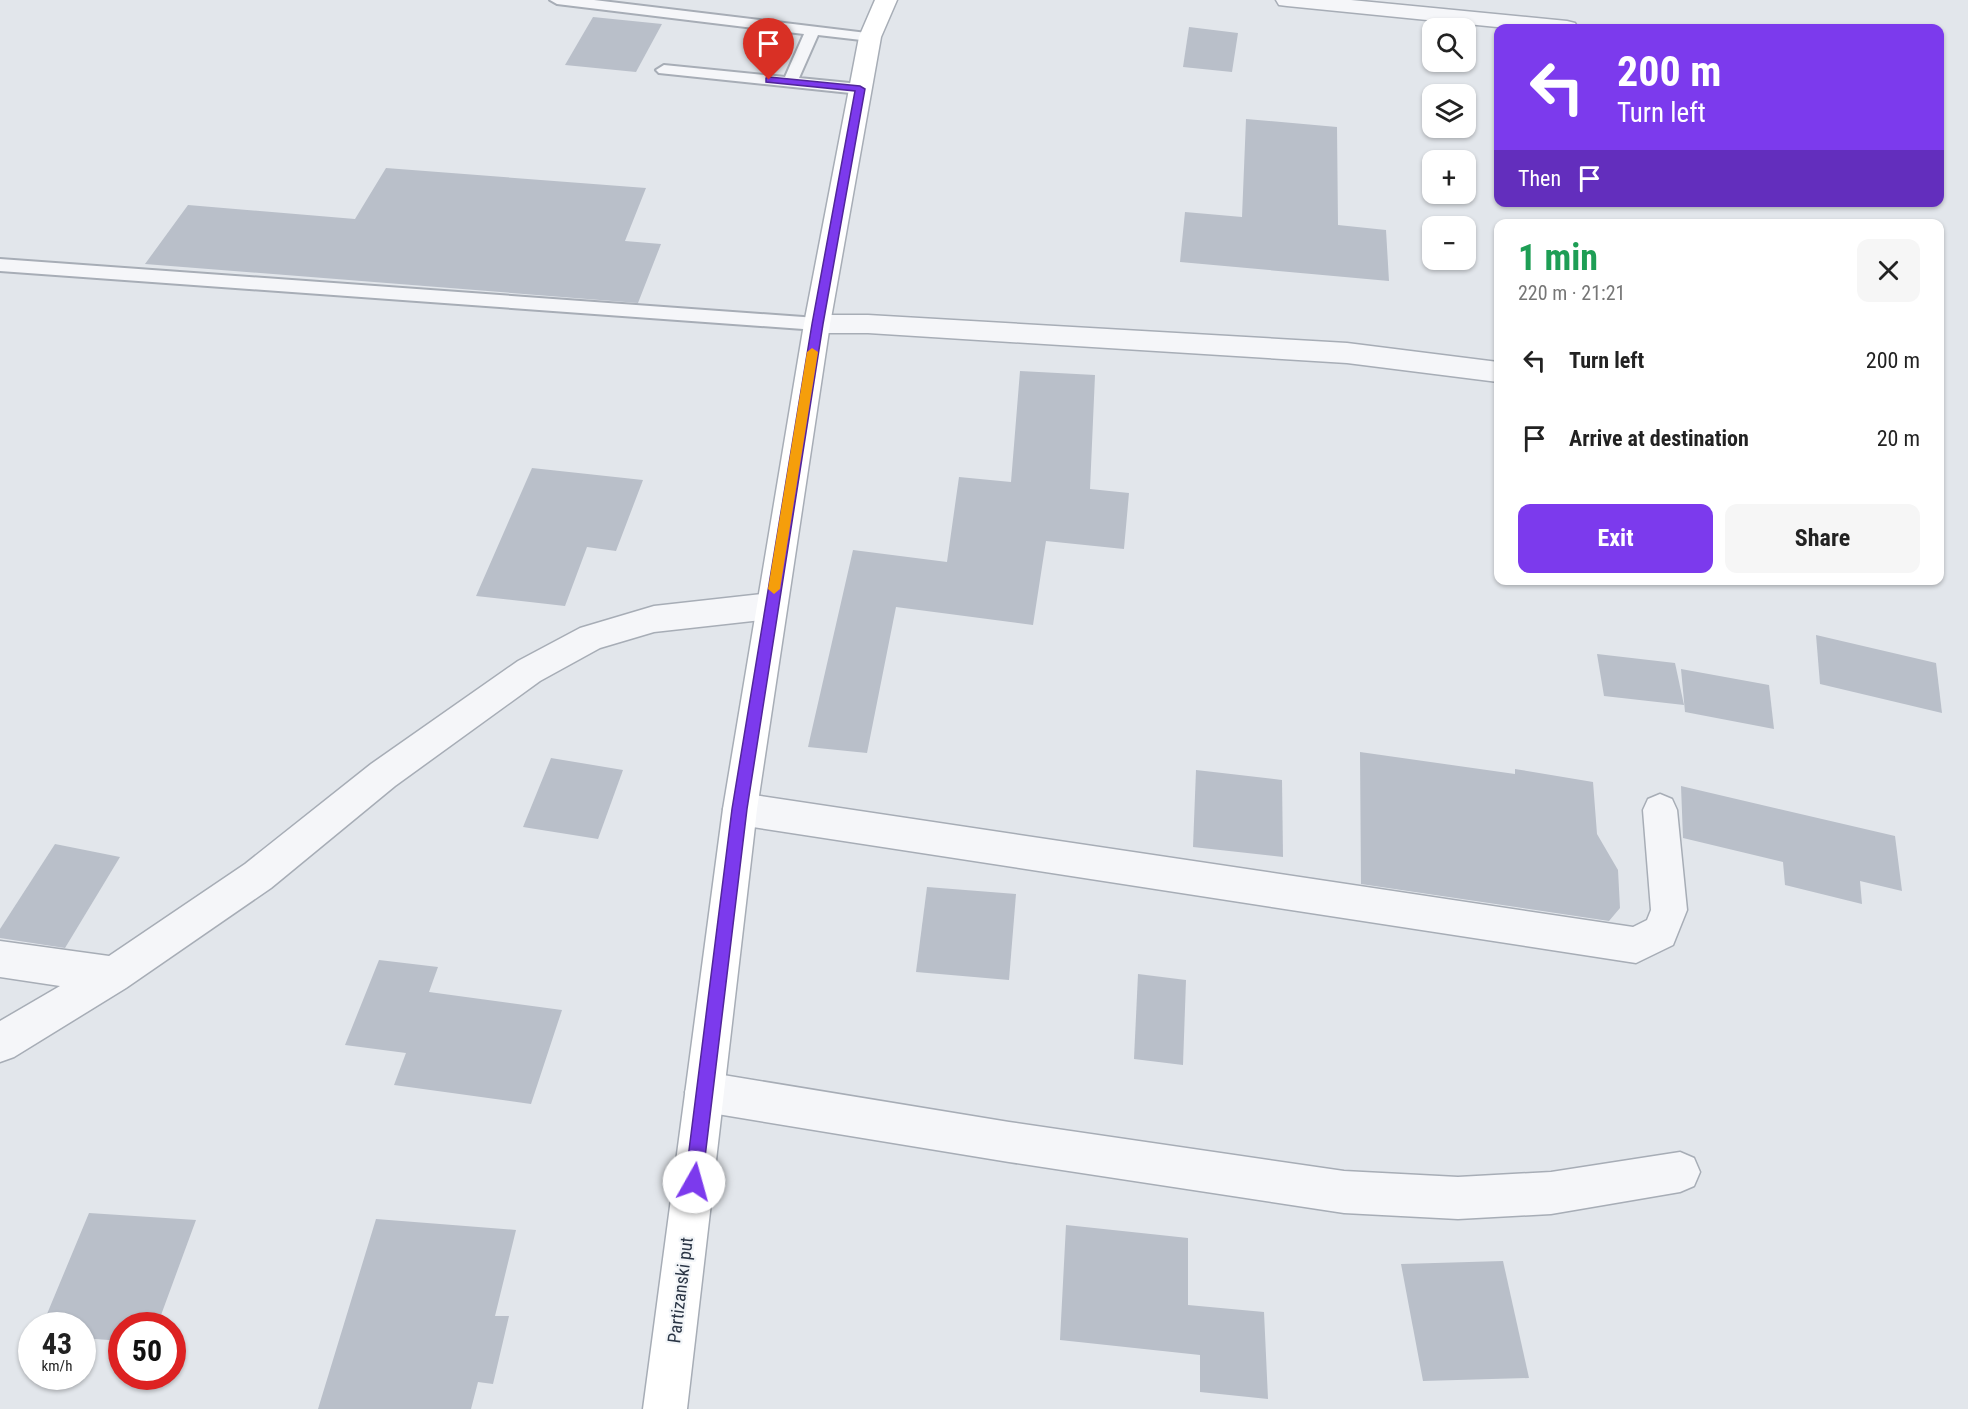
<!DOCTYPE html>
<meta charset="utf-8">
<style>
:root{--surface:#fff;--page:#f6f6f6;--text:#222;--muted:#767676;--accent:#7c3aed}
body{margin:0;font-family:"Roboto Condensed",sans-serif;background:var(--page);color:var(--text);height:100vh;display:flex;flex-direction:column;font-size:22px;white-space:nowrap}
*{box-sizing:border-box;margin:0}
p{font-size:20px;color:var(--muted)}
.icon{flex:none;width:33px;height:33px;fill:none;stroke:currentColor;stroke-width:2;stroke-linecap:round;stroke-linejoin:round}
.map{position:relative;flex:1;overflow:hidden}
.drawer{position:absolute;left:1494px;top:219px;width:450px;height:366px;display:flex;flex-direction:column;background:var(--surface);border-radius:12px;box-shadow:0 2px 4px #0004}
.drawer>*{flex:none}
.guide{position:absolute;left:1494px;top:24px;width:450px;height:183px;border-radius:12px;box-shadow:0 2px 4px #0004;background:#7c3aed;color:#fff;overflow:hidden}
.fabs{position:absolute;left:1422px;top:18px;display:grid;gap:12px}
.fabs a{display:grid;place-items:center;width:54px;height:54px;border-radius:12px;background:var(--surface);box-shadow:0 2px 4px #0004;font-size:30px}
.speed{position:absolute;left:18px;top:1312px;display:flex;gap:12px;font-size:30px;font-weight:700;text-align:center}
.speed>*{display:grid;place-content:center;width:78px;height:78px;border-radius:50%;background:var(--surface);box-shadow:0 2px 4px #0004;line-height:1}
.speed small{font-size:15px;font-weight:400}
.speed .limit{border:9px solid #d22;background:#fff;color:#111}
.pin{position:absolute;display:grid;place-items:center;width:51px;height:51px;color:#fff;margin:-62px -26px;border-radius:50% 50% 50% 0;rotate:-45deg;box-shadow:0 0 6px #0007}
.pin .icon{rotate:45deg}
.me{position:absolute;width:66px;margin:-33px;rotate:7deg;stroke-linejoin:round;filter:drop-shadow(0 0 4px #0008)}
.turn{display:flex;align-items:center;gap:21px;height:126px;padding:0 24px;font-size:27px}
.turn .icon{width:78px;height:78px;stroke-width:2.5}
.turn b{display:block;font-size:42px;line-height:51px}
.then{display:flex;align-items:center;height:57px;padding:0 24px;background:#0003;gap:12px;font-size:22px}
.round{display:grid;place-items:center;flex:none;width:63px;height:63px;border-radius:12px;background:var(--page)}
.head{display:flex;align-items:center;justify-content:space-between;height:102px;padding:0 24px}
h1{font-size:36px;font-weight:700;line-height:45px;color:#1e9e55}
.primary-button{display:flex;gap:12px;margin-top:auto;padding:12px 24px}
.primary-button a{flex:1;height:69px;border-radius:12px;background:var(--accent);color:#fff;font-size:24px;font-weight:700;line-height:69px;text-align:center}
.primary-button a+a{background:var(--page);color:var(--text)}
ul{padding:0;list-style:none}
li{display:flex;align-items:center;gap:18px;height:78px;padding:0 24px}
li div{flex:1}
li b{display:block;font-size:22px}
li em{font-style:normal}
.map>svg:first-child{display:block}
.building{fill:#b9bfc9}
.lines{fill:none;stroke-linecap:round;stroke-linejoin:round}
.service-casing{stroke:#a7adb6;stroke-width:4}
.minor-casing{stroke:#a7adb6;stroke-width:3}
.secondary-casing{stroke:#a7adb6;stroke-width:3}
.service{fill:#f5f6f9;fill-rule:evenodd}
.minor{fill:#f5f6f9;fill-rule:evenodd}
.secondary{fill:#fff;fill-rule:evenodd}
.route{fill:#7c3aed;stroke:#51269a;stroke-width:1.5}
.slow{fill:#f59e0b}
.labels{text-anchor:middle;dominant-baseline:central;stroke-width:4.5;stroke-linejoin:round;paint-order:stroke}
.street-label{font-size:18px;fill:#293444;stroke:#f2f5f8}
</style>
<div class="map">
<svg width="1968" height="1409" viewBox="0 0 1968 1409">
<rect width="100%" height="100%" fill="#e2e6eb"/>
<g class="building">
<path d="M593,17L662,24L636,72L565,65Z"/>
<path d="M1189,27L1238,33L1232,72L1183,67Z"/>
<path d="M1246,119L1337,127L1338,225L1386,230L1389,281L1180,262L1185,212L1242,217Z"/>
<path d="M386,168L646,188L625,241L661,244L638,303L145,264L188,205L355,219Z"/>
<path d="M1020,371L1095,375L1090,489L1129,493L1124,549L1046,541L1033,625L896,607L867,753L808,747L853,550L947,562L959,477L1011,482Z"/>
<path d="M532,468L643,480L616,551L587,547L565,606L476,596Z"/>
<path d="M1816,635L1936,663L1942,713L1820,684Z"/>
<path d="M1597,654L1675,663L1684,705L1604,696Z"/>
<path d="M1681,669L1769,685L1774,729L1685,712Z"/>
<path d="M1360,752L1515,774V769L1593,782L1597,834L1618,870L1620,908L1609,921L1361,884Z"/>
<path d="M551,758L623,770L598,839L523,827Z"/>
<path d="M1196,770L1282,780L1283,857L1193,847Z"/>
<path d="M1681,786L1895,836L1902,891L1860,881L1862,904L1785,885L1783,862L1683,838Z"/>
<path d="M55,844L120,857L65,948L0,938V929Z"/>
<path d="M927,887L1016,894L1009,980L916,972Z"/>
<path d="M379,960L438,967L429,992L562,1010L531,1104L394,1085L406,1053L345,1045Z"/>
<path d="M1138,974L1186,980L1183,1065L1134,1059Z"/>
<path d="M89,1213L196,1220L157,1326H122V1341L82,1338V1326H42Z"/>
<path d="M376,1219L516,1230L495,1316H509L493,1384L478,1382L471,1409H318Z"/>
<path d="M1066,1225L1188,1238V1305L1264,1312L1268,1399L1200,1392V1355L1060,1340Z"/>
<path d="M1503,1261L1529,1378L1423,1381L1401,1264Z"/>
</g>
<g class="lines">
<defs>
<g id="service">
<path d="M550,0H594L875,34L877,37L875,40L870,41L818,35L799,78L860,84L868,89L860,94L659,73L656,70L664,65L785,77L804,34L557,4Z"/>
<path d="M0,259L817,318L823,319L826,324L823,329L817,330L0,271Z"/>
</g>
<g id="minor">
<path d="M1276,0H1351L1567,21L1575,23L1578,28H1507L1287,6L1279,5Z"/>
<path d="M817,315H868L1347,343L1498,362V382L1347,363L868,333H817L808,331L804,324L808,317Z"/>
<path d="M771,593L782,597L787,606L782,615L771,619L654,632L600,648L540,681L395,786L271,888L126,988L14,1057L0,1062V1021L60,986L0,977V941L109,956L245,864L371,764L518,661L580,628L654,606Z"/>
<path d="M740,793L1633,927L1647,920L1651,910L1643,810L1648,799L1660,794L1672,799L1677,810L1687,910L1673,945L1636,963L740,825L728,820L723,809L728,798Z"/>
<path d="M705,1072L1009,1122L1344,1171L1458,1177L1551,1172L1680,1152L1694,1158L1700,1172L1694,1186L1680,1192L1551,1214L1458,1219L1344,1213L1009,1162L705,1112L691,1106L685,1092L691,1078Z"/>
</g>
<path id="secondary" d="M875,0H897L881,37L830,324L757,809L687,1409H643L723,809L804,324L859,37Z"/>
</defs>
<use href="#service" class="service-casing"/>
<use href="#minor" class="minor-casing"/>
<use href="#secondary" class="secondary-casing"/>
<use href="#service" class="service"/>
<use href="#minor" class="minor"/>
<use href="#secondary" class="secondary"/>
</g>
<path class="route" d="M769,77L860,86L865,89L823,324L747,809L702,1182L700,1188L694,1191L688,1188L685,1182L732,809L812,324L855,91L766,82V78Z"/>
<path class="slow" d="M812,348L818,352L780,589L774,594L768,589L807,352Z"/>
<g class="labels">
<g class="street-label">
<text transform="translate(680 1290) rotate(-83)">Partizanski put</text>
</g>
</g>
</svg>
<div class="fabs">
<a><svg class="icon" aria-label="search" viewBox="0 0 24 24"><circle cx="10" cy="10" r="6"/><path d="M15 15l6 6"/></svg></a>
<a><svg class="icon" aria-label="layers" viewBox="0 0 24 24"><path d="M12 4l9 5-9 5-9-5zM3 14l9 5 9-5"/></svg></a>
<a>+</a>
<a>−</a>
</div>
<div class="speed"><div>43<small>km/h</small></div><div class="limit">50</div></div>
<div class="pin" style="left:769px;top:80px;background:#d93025"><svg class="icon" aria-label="arrive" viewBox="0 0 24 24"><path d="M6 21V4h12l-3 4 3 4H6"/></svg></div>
<svg class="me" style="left:694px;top:1182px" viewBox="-20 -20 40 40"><circle r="19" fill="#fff"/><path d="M0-13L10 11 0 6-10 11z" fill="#7c3aed"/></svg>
<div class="guide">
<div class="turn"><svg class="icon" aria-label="left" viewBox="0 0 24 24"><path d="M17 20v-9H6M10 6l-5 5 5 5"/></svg><div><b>200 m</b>Turn left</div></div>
<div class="then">Then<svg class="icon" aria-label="arrive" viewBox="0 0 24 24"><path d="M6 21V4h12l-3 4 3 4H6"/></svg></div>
</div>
<section class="drawer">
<div class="head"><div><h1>1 min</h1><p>220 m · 21:21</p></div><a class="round"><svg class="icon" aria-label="close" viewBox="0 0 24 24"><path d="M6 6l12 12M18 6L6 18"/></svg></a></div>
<ul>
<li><svg class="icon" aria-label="left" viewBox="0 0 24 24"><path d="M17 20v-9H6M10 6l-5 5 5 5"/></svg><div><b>Turn left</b></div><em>200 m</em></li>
<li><svg class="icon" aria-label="arrive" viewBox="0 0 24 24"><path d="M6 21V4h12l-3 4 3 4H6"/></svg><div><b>Arrive at destination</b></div><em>20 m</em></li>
</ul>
<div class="primary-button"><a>Exit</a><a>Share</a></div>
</section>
</div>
